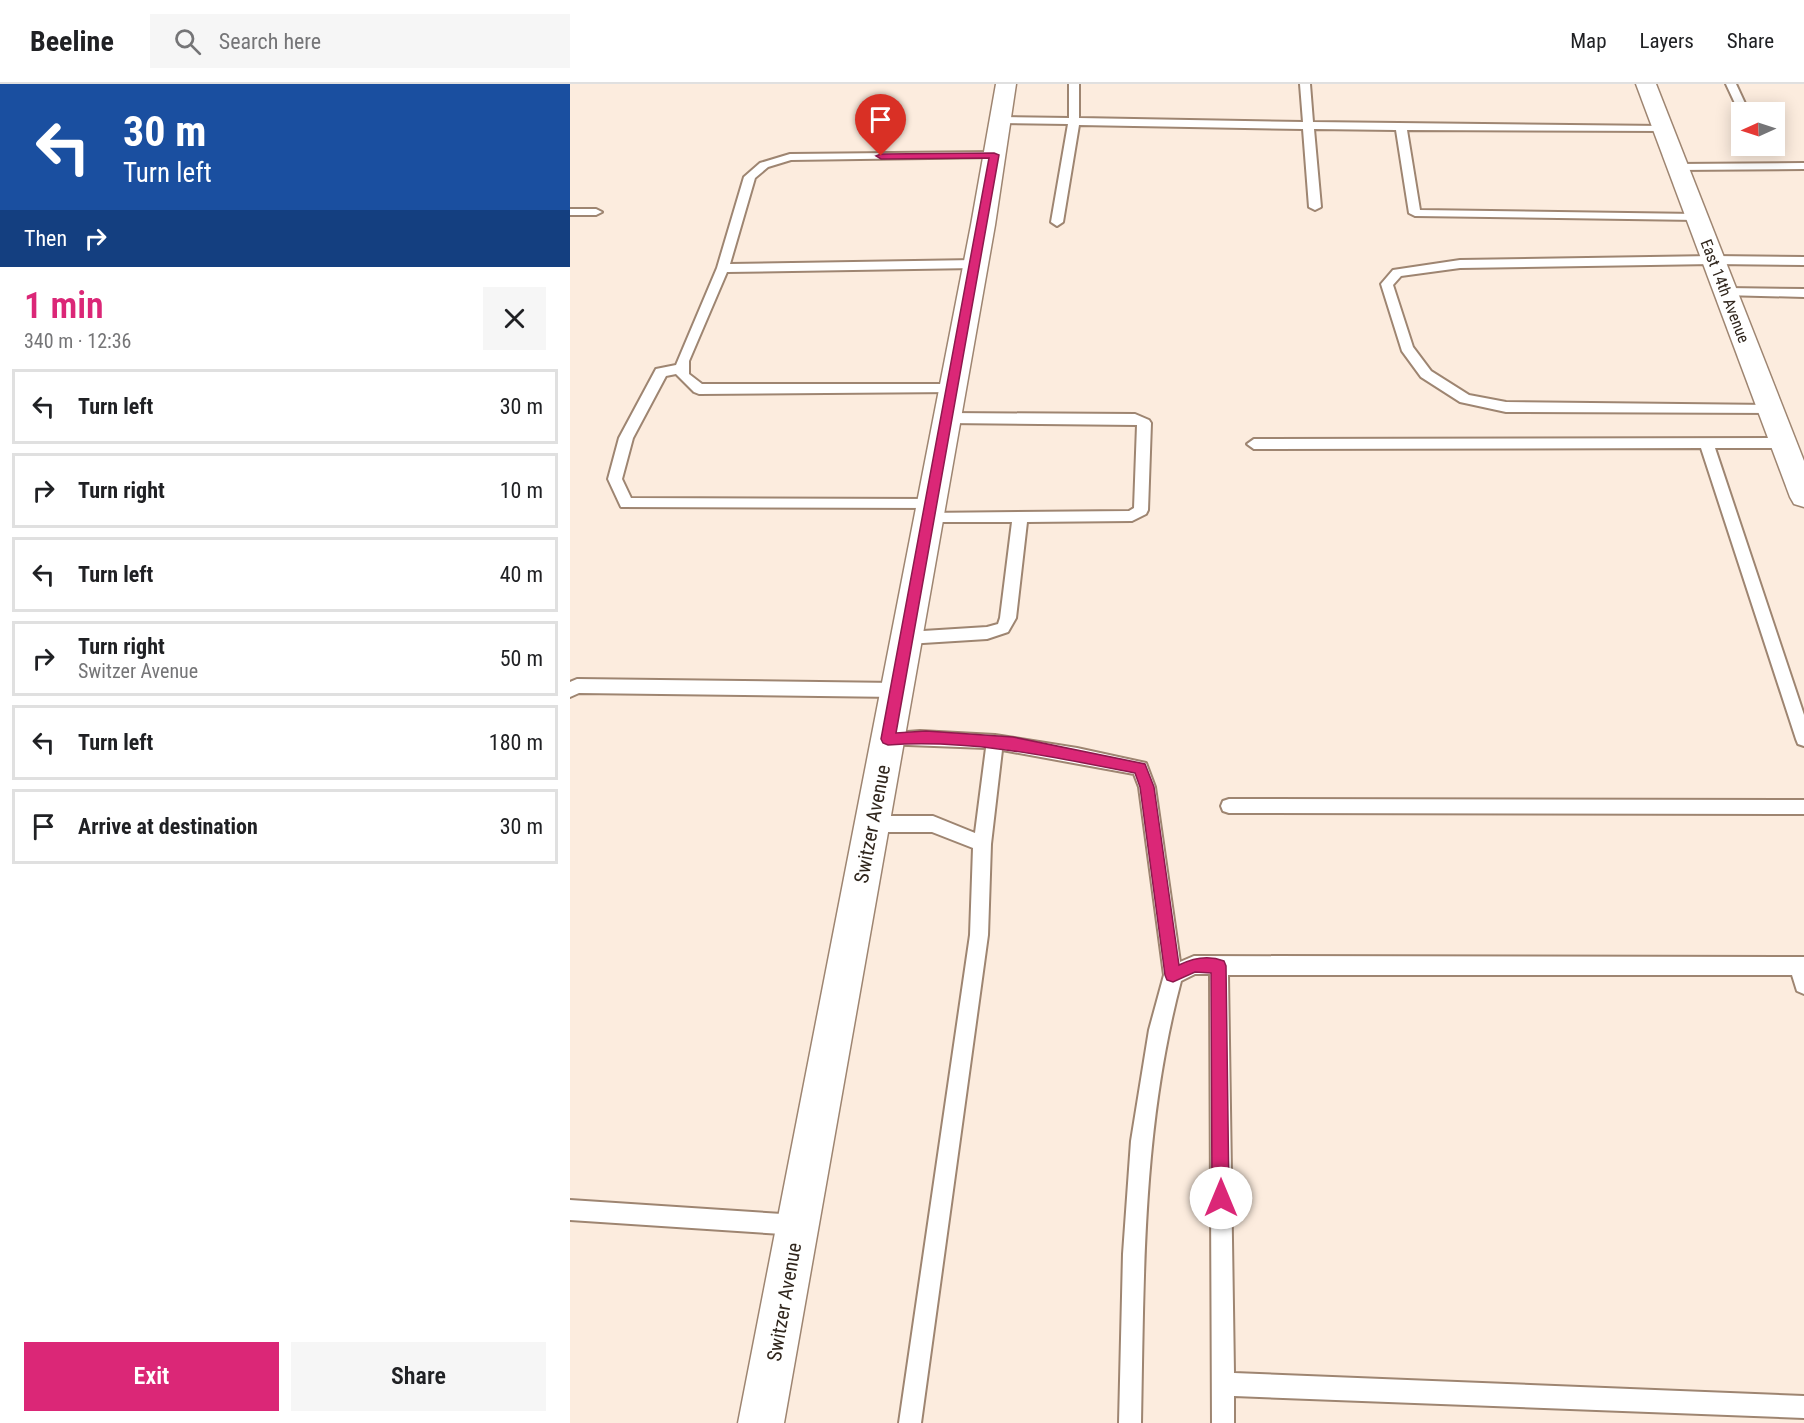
<!DOCTYPE html>
<meta charset="utf-8">
<style>
:root{--surface:#fff;--page:#f6f6f6;--text:#202124;--muted:#757577;--line:#e0e0e0;--accent:#db2777}
body{margin:0;font-family:"Roboto Condensed",sans-serif;background:var(--page);color:var(--text);height:100vh;display:flex;flex-direction:column;font-size:22px;white-space:nowrap}
*{box-sizing:border-box;margin:0}
p{font-size:20px;color:var(--muted)}
.icon{flex:none;width:33px;height:33px;fill:none;stroke:currentColor;stroke-width:2;stroke-linecap:round;stroke-linejoin:round}
.map{position:relative;flex:1;overflow:hidden}
.panel{display:flex;flex-direction:column;background:var(--surface);width:570px}
.panel>*{flex:none}
.banner{background:#1a4fa0;color:#fff;overflow:hidden}
.needle{width:39px;rotate:267deg}
.fabs{position:absolute;left:1161px;top:18px;display:grid;gap:12px}
.fabs a{display:grid;place-items:center;width:54px;height:54px;border-radius:0px;background:var(--surface);box-shadow:0 3px 15px #0003;font-size:30px}
.pin{position:absolute;display:grid;place-items:center;width:51px;height:51px;color:#fff;margin:-62px -26px;border-radius:50% 50% 50% 0;rotate:-45deg;box-shadow:0 0 6px #0007}
.pin .icon{rotate:45deg}
.me{position:absolute;width:66px;margin:-33px;rotate:0deg;stroke-linejoin:round;filter:drop-shadow(0 0 4px #0008)}
.turn{display:flex;align-items:center;gap:21px;height:126px;padding:0 24px;font-size:27px}
.turn .icon{width:78px;height:78px;stroke-width:2.5}
.turn b{display:block;font-size:42px;line-height:51px}
.then{display:flex;align-items:center;height:57px;padding:0 24px;background:#0003;gap:12px;font-size:22px}
.round{display:grid;place-items:center;flex:none;width:63px;height:63px;border-radius:0px;background:var(--page)}
.overview{display:flex;align-items:center;justify-content:space-between;height:102px;padding:0 24px}
h1{font-size:36px;font-weight:600;line-height:45px;color:var(--accent)}
.primary-button{display:flex;gap:12px;margin-top:auto;padding:12px 24px}
.primary-button a{flex:1;height:69px;border-radius:0px;background:var(--accent);color:#fff;font-size:24px;font-weight:600;line-height:69px;text-align:center}
.primary-button a+a{background:var(--page);color:var(--text)}
ul{padding:0;list-style:none}
li{display:flex;align-items:center;gap:18px;height:75px;margin:0 12px 9px;padding:0 12px;border:3px solid var(--line);border-radius:0px}
li div{flex:1}
li b{display:block;font-size:22px}
li em{font-style:normal}
header{display:flex;align-items:center;gap:36px;box-sizing:border-box;height:84px;padding:0 30px;background:var(--surface);border-bottom:2px solid var(--line)}
header strong{font-size:28px}
nav{display:flex;gap:33px;margin-inline-start:auto;font-size:21px}
.search{width:420px;height:54px;background:var(--page);display:flex;align-items:center;gap:15px;box-sizing:border-box;padding:0 21px;border-radius:0px;color:var(--muted);font-size:22px}
main{display:flex;flex:1;min-height:0}
.map>svg:first-child{display:block}
.lines{fill:none;stroke-linecap:round;stroke-linejoin:round}
.service-casing{stroke:#9e8571;stroke-width:4}
.minor-casing{stroke:#9e8571;stroke-width:3}
.service{fill:#fff;fill-rule:evenodd}
.minor{fill:#fff;fill-rule:evenodd}
.route{fill:#db2777;stroke:#8e194d;stroke-width:1.5}
.labels{text-anchor:middle;dominant-baseline:central;stroke-width:6;stroke-linejoin:round;paint-order:stroke}
.far-street-label{font-size:16px;fill:#30261d;stroke:#fff}
.street-label{font-size:20px;fill:#30261d;stroke:#fff}
</style>
<header>
<strong>Beeline</strong>
<div class="search"><svg class="icon" aria-label="search" viewBox="0 0 24 24"><circle cx="10" cy="10" r="6"/><path d="M15 15l6 6"/></svg>Search here</div>
<nav><a>Map</a><a>Layers</a><a>Share</a></nav>
</header>
<main>
<section class="panel">
<div class="banner">
<div class="turn"><svg class="icon" aria-label="left" viewBox="0 0 24 24"><path d="M17 20v-9H6M10 6l-5 5 5 5"/></svg><div><b>30 m</b>Turn left</div></div>
<div class="then">Then<svg class="icon" aria-label="right" viewBox="0 0 24 24"><path d="M7 20v-9h11M14 6l5 5-5 5"/></svg></div>
</div>
<div class="overview"><div><h1>1 min</h1><p>340 m · 12:36</p></div><a class="round"><svg class="icon" aria-label="close" viewBox="0 0 24 24"><path d="M6 6l12 12M18 6L6 18"/></svg></a></div>
<ul>
<li><svg class="icon" aria-label="left" viewBox="0 0 24 24"><path d="M17 20v-9H6M10 6l-5 5 5 5"/></svg><div><b>Turn left</b></div><em>30 m</em></li>
<li><svg class="icon" aria-label="right" viewBox="0 0 24 24"><path d="M7 20v-9h11M14 6l5 5-5 5"/></svg><div><b>Turn right</b></div><em>10 m</em></li>
<li><svg class="icon" aria-label="left" viewBox="0 0 24 24"><path d="M17 20v-9H6M10 6l-5 5 5 5"/></svg><div><b>Turn left</b></div><em>40 m</em></li>
<li><svg class="icon" aria-label="right" viewBox="0 0 24 24"><path d="M7 20v-9h11M14 6l5 5-5 5"/></svg><div><b>Turn right</b><p>Switzer Avenue</p></div><em>50 m</em></li>
<li><svg class="icon" aria-label="left" viewBox="0 0 24 24"><path d="M17 20v-9H6M10 6l-5 5 5 5"/></svg><div><b>Turn left</b></div><em>180 m</em></li>
<li><svg class="icon" aria-label="arrive" viewBox="0 0 24 24"><path d="M6 21V4h12l-3 4 3 4H6"/></svg><div><b>Arrive at destination</b></div><em>30 m</em></li>
</ul>
<div class="primary-button"><a>Exit</a><a>Share</a></div>
</section>
<div class="map">
<svg width="1234" height="1339" viewBox="0 0 1234 1339">
<rect width="100%" height="100%" fill="#fcecde"/>
<g class="lines">
<defs>
<g id="service">
<path d="M499,0H509V34L733,38L730,0H740L743,38L1093,42L1098,45L1097,47L837,46L850,126L1127,130L1133,133L1127,136L845,132L839,129L826,46L744,45L751,123L745,126L739,123L733,45L509,41L493,138L487,142L481,138L498,40L430,39L425,36L430,33L499,34Z"/>
<path d="M1156,0H1166L1179,28L1170,30Z"/>
<path d="M424,68L430,71L428,73L221,76L198,83L185,94L160,180L405,176L411,180L405,184L157,188L119,277V290L132,300H382L387,302L389,305L387,308L129,310L124,308L106,290L96,292L63,354L52,395L61,414L361,415L366,416L368,420L366,424L51,423L38,395L49,354L86,285L106,281L147,184L174,93L190,79L220,70Z"/>
<path d="M1234,79V85L1107,86L1101,83L1107,80Z"/>
<path d="M0,125H26L32,128L26,131H0Z"/>
<path d="M1143,172L1234,173V181L1143,180L890,184L831,192L823,201L843,263L861,287L899,311L936,318L1201,321L1206,323L1208,326L1206,329L936,328L890,318L851,293L832,267L811,200L823,186L890,176Z"/>
<path d="M1156,204L1234,205V213L1152,211V205Z"/>
<path d="M377,329L565,330L579,336L581,339L578,426L576,430L562,437L457,438L446,534L438,548L417,555L337,560L332,558L329,554L332,550L337,548L417,543L428,540L430,534L442,438H358L351,433L353,429L559,427L564,424L567,341L377,339L370,334Z"/>
<path d="M1213,354L1220,359L1213,364H1145L1234,631V662L1228,660L1226,655L1131,364L684,365L677,360L684,355Z"/>
<path d="M7,595L327,599L333,601L335,606L333,611L327,613L9,609L0,613V598Z"/>
<path d="M350,647L425,651L507,664L576,679L585,703L610,878L624,872L1234,873V910L1227,907L1222,891H658L664,1289L1234,1312V1334L664,1312V1339H642L640,890H625L611,897C572,1045 574,1188 571,1339H549L553,1170L561,1057L579,946L594,891L569,703L564,690L432,666L421,760L418,851L351,1339H329L400,851L403,764L362,748H302L296,745L293,740L296,735L302,732H363L405,749L416,664L312,660L310,655L312,650Z"/>
<path d="M659,715L1234,716V730L659,729L653,727L651,722L653,717Z"/>
<path d="M0,1116L228,1131L235,1134L238,1141L235,1148L228,1151L0,1136Z"/>
</g>
<g id="minor">
<path d="M426,0H446L425,141L214,1339H168L401,141Z"/>
<path d="M1066,0H1086L1234,377V423L1224,420L1220,413Z"/>
</g>
</defs>
<use href="#service" class="service-casing"/>
<use href="#minor" class="minor-casing"/>
<use href="#service" class="service"/>
<use href="#minor" class="minor"/>
</g>
<path class="route" d="M424,69L429,71L326,649L356,647L443,653L575,680L584,703L609,881C623,874 639,871 654,877L656,882L659,1114L657,1121L651,1123L645,1121L642,1114L641,889L625,888L603,898L597,896L595,891L570,703L565,689C483,673 402,655 318,661L313,659L311,655L419,74L311,75L306,72L311,70Z"/>
<g class="labels">
<g class="far-street-label">
<text transform="translate(1155 207) rotate(69)">East 14th Avenue</text>
</g>
<g class="street-label">
<text transform="translate(302 740) rotate(-79)">Switzer Avenue</text>
<text transform="translate(214 1218) rotate(-80)">Switzer Avenue</text>
</g>
</g>
</svg>
<div class="fabs">
<a><svg class="needle" viewBox="-14 -14 28 28"><path d="M0-13l5 13h-10z" fill="#e53935"/><path d="M0 13l5-13h-10z" fill="#757577"/></svg></a>
</div>
<div class="pin" style="left:311px;top:72px;background:#d93025"><svg class="icon" aria-label="arrive" viewBox="0 0 24 24"><path d="M6 21V4h12l-3 4 3 4H6"/></svg></div>
<svg class="me" style="left:651px;top:1114px" viewBox="-20 -20 40 40"><circle r="19" fill="#fff"/><path d="M0-13L10 11 0 6-10 11z" fill="#db2777"/></svg>
</div>
</main>
